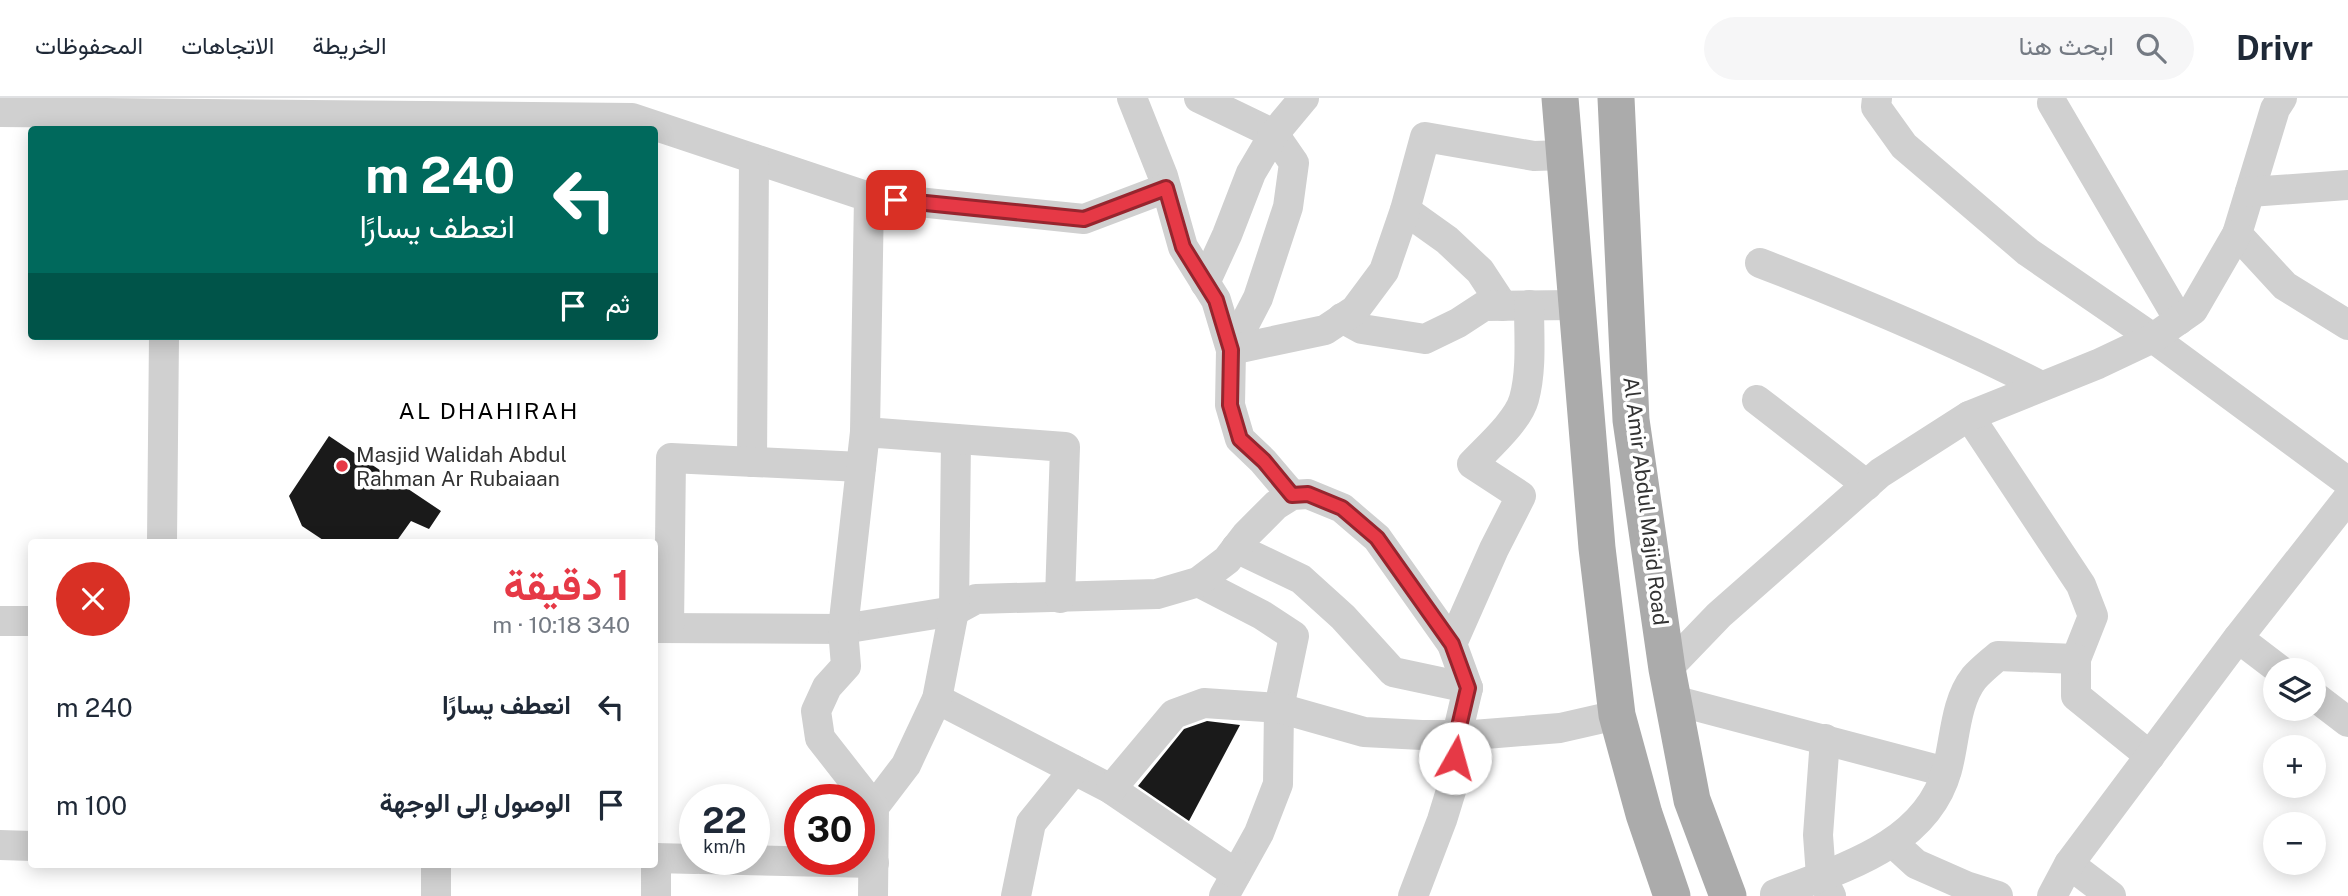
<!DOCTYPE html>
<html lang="ar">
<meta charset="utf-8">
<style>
:root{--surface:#fff;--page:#f6f6f7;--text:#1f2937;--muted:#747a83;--line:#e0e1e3;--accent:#e63946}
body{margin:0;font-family:"Public Sans",Vazirmatn,sans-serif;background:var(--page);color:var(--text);direction:rtl;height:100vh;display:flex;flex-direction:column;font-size:26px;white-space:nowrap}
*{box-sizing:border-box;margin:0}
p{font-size:23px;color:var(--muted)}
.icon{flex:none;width:38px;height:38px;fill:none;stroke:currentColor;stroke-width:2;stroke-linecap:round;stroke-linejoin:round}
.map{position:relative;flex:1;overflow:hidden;direction:ltr}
.drawer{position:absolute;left:28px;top:441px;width:630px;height:329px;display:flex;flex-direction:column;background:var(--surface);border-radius:7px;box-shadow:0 4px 18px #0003;direction:rtl}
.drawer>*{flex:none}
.banner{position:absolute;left:28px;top:28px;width:630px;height:214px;border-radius:7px;box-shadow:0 4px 18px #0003;direction:rtl;background:#00695c;color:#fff;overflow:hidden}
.tools{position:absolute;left:2263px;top:560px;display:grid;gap:14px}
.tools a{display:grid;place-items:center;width:63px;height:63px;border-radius:50%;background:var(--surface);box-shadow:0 4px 18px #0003;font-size:35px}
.speed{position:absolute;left:679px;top:686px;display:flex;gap:14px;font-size:35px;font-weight:700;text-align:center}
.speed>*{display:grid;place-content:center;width:91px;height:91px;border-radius:50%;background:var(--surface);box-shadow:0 4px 18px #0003;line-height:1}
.speed small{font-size:18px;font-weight:400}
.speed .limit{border:10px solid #d22;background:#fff;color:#111}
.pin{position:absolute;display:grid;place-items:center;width:60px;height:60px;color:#fff;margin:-30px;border-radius:14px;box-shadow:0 4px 10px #0006}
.me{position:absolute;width:77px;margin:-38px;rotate:7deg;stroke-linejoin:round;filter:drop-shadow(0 0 5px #0008)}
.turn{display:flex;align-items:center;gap:24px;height:147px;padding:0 28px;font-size:32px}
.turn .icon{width:91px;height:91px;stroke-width:2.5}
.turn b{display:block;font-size:49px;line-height:60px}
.then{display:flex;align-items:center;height:66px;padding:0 28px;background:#0003;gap:14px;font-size:26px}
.round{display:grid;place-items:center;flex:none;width:74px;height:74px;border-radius:37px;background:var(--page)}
.overview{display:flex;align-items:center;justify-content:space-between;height:119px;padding:0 28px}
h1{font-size:42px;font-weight:700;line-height:52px;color:var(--accent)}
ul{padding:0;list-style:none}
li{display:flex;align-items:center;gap:21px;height:98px;padding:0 28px}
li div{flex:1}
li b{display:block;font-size:26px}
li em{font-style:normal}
header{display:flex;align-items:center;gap:42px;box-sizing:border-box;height:98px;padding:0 35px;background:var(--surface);border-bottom:2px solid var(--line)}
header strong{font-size:33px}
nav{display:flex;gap:38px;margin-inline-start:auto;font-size:24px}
.search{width:490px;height:63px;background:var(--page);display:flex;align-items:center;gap:18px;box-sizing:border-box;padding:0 24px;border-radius:38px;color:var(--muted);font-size:26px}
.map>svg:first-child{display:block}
.building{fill:#1a1a1a}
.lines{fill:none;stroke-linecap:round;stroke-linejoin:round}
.minor{stroke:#d0d0d0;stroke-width:30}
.major{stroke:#ababab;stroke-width:37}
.route-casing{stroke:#96252e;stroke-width:18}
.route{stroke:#e63946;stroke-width:12}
.poi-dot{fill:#e63946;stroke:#fff;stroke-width:2.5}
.labels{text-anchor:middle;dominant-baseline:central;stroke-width:7;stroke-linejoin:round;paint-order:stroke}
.poi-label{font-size:21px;fill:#333;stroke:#fff;text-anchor:start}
.street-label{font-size:21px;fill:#333;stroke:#fff}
.neighbourhood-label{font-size:23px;letter-spacing:2px;fill:#000;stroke:#fff}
</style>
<header>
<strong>Drivr</strong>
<div class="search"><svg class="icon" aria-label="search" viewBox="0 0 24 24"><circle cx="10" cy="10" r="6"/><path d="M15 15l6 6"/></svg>ابحث هنا</div>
<nav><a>الخريطة</a><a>الاتجاهات</a><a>المحفوظات</a></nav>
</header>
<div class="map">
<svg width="2348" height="798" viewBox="0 0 2348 798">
<rect width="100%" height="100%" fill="#fff"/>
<g class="building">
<path d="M329,338L441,413L429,431L411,423L396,444H326L302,428L289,398Z"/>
<path d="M1207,623L1240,627L1189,723L1138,688L1184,631Z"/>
</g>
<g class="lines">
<g class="minor">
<path d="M1132,0L1163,78L1183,149L1216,202L1231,252L1230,307L1240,341L1263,363L1292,397"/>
<path d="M1199,0L1274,36L1294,65L1288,109L1258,200L1231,252"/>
<path d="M1877,0L1876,9L1904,48L2028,154L2153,240L2348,384"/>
<path d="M2282,0L2275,11L2237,136L2285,188L2348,227"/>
<path d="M2052,5L2179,222"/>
<path d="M0,14L632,20L869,99L865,334"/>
<path d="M2250,94L2348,87"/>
<path d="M869,99L1084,121L1166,90"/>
<path d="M1405,112L1447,142L1480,173L1503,208"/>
<path d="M1760,165C1856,202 1950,241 2041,288"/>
<path d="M1205,185L1227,137L1251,75L1274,36L1304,0"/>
<path d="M1342,220L1362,231L1425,241L1458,225L1484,208L1577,207"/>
<path d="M1231,252L1325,232L1355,212L1384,173L1405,112L1425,39L1534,58L1564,57"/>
<path d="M1757,302L1867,387"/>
<path d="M1969,318L2081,487L2093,518L2076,561V598L2150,658"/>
<path d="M752,364L754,61"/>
<path d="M162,444L164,238"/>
<path d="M1236,450L1301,481L1343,519L1393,574L1468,590"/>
<path d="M1198,484L1262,517L1294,538L1279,610L1278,686L1259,735L1224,798"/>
<path d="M0,523H32"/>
<path d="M654,530L843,531L954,513L976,501L1157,496L1198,484L1227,462L1247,436L1276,407L1292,397L1308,396L1342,410L1377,440L1452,546L1468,590L1457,637L1454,683L1442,722L1413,798"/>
<path d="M669,530L671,360L861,369"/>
<path d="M2238,540L2280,572"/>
<path d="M1452,546L1494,451L1521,398L1472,366C1488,349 1518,323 1524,301C1532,272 1529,238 1529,207"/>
<path d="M1667,571L1719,517L1880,375L1969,318L2098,266L2153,240L2193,212L2237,136"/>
<path d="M2314,598L2348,624"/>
<path d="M937,601L1111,691L1236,776"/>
<path d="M1673,602L1946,674"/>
<path d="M1825,641L1818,737L1821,778L1831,798"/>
<path d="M1111,691L1174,616L1204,605L1279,610L1364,634L1422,637H1473L1560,630L1617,617"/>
<path d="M874,709L906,667L937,601L954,513L956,341"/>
<path d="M1893,745L1916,766L1966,788L1998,798"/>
<path d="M0,747L32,748"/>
<path d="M654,760L695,761"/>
<path d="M656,760V798"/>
<path d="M700,761L874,765"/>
<path d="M2069,766L2111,798"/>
<path d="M1775,796C1840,771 1926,748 1947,672C1955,643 1955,604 1974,580C1981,572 1990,565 1998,558L2076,561"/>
<path d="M436,798V766"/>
<path d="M873,798L874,709L820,640L816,613L827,589L846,568L843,531L865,334L1065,349L1060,500"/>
<path d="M1016,798L1031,725L1074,672"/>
<path d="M2052,798L2069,766L2238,540L2348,400"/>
</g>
<g class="major">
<path d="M1560,0L1597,450L1617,617L1644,716L1672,798"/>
<path d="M1616,0L1631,322L1667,571L1692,702L1728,798"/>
</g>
</g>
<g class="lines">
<defs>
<path id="route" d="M896,102L1084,121L1166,90L1183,149L1216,202L1231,252L1230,307L1240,341L1264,363L1292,397L1308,396L1342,410L1377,440L1452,546L1468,590L1457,637L1455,660"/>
</defs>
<use href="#route" class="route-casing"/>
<use href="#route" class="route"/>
</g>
<circle class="poi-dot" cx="342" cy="368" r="7"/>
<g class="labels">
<g class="poi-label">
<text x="356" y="356">Masjid Walidah Abdul<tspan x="356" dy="24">Rahman Ar Rubaiaan</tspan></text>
</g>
<g class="street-label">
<text transform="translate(1646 403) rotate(83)">Al Amir Abdul Majid Road</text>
</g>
<g class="neighbourhood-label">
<text x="489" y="312">AL DHAHIRAH</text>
</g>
</g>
</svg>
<div class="tools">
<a><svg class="icon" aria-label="layers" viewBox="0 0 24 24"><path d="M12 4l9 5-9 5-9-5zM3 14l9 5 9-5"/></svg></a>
<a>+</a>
<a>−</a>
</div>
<div class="speed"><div>22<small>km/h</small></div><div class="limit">30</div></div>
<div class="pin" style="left:896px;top:102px;background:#d93025"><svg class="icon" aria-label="arrive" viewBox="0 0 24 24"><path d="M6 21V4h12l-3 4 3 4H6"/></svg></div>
<svg class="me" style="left:1455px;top:660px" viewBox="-20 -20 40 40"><circle r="19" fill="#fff"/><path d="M0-13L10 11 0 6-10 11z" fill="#e63946"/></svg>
<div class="banner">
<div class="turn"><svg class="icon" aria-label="left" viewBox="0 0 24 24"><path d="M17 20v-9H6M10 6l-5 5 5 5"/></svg><div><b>240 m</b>انعطف يسارًا</div></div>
<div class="then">ثم<svg class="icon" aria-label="arrive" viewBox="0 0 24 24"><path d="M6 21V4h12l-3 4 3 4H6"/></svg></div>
</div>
<section class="drawer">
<div class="overview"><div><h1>1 دقيقة</h1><p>340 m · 10:18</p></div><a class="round" style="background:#d93025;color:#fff"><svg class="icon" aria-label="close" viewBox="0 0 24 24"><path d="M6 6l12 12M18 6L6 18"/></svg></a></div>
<ul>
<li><svg class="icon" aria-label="left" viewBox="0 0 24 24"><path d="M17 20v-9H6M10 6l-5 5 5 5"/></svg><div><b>انعطف يسارًا</b></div><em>240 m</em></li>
<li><svg class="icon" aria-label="arrive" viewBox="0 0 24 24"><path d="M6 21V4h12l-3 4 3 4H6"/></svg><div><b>الوصول إلى الوجهة</b></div><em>100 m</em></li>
</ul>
</section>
</div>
